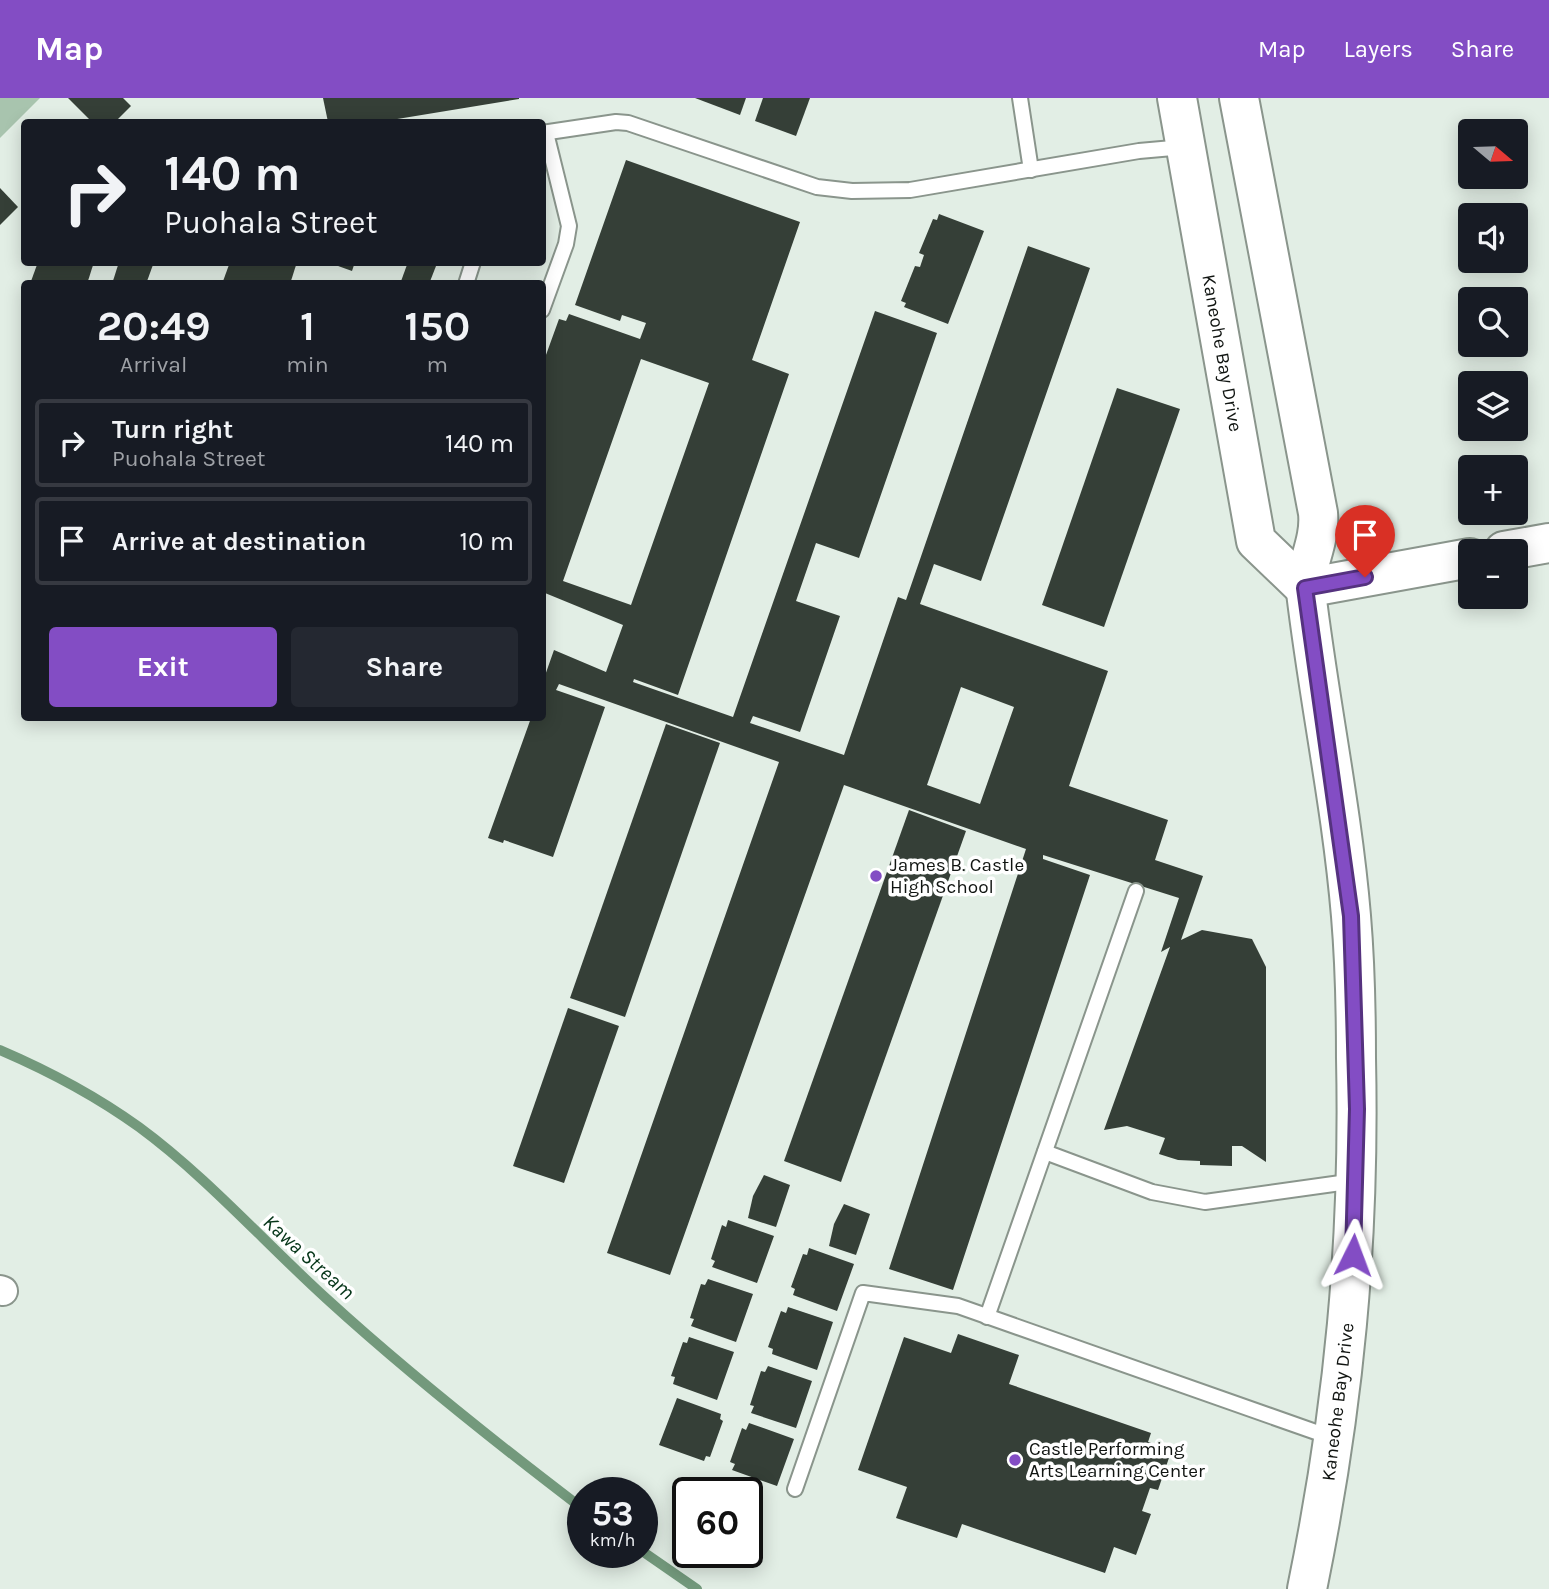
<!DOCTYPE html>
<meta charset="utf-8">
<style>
:root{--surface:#171b24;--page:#242831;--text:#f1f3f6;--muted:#9ea1a6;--line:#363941;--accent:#834dc4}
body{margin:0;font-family:Karla,sans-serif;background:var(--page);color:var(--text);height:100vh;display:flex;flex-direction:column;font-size:26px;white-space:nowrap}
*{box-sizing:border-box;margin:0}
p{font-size:23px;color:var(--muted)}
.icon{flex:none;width:38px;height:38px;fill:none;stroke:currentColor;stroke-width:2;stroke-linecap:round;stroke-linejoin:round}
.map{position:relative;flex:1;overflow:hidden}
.side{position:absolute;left:21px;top:182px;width:525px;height:441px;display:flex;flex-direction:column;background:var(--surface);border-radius:7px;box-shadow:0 4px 18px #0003}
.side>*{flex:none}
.top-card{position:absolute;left:21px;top:21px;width:525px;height:147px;border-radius:7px;box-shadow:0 4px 18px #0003;background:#171b24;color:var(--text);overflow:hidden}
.needle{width:46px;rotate:109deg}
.tools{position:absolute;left:1458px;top:21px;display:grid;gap:14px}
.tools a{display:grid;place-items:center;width:70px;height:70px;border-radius:7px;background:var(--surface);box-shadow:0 4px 18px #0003;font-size:35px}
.speed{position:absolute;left:567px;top:1379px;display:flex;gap:14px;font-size:35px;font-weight:700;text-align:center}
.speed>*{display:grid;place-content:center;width:91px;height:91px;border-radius:50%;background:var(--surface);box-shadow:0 4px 18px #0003;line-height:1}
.speed small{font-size:18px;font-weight:400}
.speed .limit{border:4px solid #111;border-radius:10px;background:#fff;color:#111}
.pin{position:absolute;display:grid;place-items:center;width:60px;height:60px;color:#fff;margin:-72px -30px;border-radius:50% 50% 50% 0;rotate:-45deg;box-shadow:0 0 7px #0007}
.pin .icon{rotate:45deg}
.me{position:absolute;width:77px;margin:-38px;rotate:3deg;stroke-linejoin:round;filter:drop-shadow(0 0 5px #0008)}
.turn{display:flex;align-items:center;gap:24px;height:147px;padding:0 28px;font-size:32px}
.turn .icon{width:91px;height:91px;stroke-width:2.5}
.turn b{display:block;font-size:49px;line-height:60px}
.eta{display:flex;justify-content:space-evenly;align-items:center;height:119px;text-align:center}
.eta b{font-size:42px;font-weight:700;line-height:49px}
.primary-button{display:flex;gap:14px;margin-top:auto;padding:14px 28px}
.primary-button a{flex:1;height:80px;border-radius:7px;background:var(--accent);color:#fff;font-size:28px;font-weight:700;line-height:80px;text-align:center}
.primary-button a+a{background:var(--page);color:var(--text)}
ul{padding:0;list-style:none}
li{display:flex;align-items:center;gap:21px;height:88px;margin:0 14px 10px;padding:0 14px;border:4px solid var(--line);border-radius:7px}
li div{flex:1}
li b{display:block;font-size:26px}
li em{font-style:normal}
header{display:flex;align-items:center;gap:42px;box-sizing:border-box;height:98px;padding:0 35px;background:var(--accent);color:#fff}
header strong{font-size:33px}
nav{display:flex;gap:38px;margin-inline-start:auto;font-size:24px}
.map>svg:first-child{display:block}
.green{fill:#a8c4ae}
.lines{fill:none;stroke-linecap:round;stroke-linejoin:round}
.stream{stroke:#73997c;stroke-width:10}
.building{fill:#353f37;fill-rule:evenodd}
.lane-casing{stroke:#8a958c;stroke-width:18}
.street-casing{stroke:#8a958c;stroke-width:32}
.secondary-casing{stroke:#8a958c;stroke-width:42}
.primary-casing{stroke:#8a958c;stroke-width:42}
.lane{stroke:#fff;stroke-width:14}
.street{stroke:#fff;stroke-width:28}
.secondary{stroke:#fff;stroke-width:38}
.primary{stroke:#fff;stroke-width:38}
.route-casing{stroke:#55327f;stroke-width:18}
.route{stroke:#834dc4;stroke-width:12}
.poi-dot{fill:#834dc4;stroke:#fff;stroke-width:2.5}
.labels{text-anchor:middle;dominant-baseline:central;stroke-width:7;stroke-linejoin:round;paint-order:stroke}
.street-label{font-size:19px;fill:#101411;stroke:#fff}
.poi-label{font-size:19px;fill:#101411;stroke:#fff;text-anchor:start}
.water-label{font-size:21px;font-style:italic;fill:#053518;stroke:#fff}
</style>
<header>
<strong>Map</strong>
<nav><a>Map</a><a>Layers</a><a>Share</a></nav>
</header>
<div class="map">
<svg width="1549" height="1491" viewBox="0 0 1549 1491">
<rect width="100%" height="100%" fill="#e2eee5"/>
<path class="green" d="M0,0H40L0,40Z"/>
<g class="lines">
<g class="stream">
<path d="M0,952C49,973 96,998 139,1029C207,1079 265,1145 328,1202C409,1276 495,1344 583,1411"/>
<path d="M642,1453L697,1491"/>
</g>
</g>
<g class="building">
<path d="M68,0H123L131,8L115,24H92Z"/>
<path d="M323,0H519V1L379,24H328Z"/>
<path d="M695,0H746L740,17Z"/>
<path d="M763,0H810L796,38L755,23Z"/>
<path d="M626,62L800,124L752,262L789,276L678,597L634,581L633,584L733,619L875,213L937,235L859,460L816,445L796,503L840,518L800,634L753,618L750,625L844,657L898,499L906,502L1028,148L1090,170L981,483L934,466L920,506L1108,573L1069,688L1168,722L1155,762L1203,778L1181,842L1202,832L1252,841L1266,869V1064L1242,1048H1232V1068L1200,1067V1063L1178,1062L1159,1056L1165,1040L1127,1028L1104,1032L1170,849L1161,854L1179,800L1043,757V761L1090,777L953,1192L889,1171L1026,751L844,687L670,1177L607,1155L779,664L559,586L556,592L605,609L553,759L504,742L503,745L488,740L531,620H542V586L554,552L606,574L623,527L545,495L542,500V268L559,221L566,223L569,216L640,241L646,225L622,217L620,223L575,207ZM641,261L709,285L631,507L563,483ZM961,589L1014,609L980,706L927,687Z"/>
<path d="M0,90L18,109L0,127Z"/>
<path d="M939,116L984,133L948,226L904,209L906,205L901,203L915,168L920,169L924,157L919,155L933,121L937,122Z"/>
<path d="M38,164H94L87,186H30Z"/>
<path d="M119,164H154L146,186H112Z"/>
<path d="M230,164H297L290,186H222Z"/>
<path d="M327,164H355L352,173Z"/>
<path d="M408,164H427L436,168L429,186H400Z"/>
<path d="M1117,290L1180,311L1104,529L1042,507Z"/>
<path d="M666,626L720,645L625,919L570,900Z"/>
<path d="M909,712L966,733L841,1084L784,1063Z"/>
<path d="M568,910L619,928L564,1085L513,1068Z"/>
<path d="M764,1077L790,1087L776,1129L748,1120L753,1098Z"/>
<path d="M844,1106L870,1116L856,1157L829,1148L834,1126Z"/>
<path d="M728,1122L774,1138L757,1185L712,1169L715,1163L711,1161L722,1127L726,1129Z"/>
<path d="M809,1150L854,1166L837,1213L793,1197L795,1191L791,1189L803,1156L807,1157Z"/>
<path d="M708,1181L753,1196L736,1244L691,1228L694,1221L690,1220L701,1186L705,1187Z"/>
<path d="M788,1209L833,1224L817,1272L772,1256L773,1251L768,1249L781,1213L786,1215Z"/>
<path d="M958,1236L1019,1257L1009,1286L1151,1335L1148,1344L1172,1351L1158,1392L1150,1390L1142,1413L1151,1416L1136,1457L1114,1449L1105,1475L962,1426L957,1440L896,1420L907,1389L858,1372L904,1239L951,1255Z"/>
<path d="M689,1239L734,1254L717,1302L673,1286L675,1279L671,1278L683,1244L687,1245Z"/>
<path d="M768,1268L812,1283L796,1330L751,1315L754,1308L750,1307L761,1273L765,1274Z"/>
<path d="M677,1300L721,1316L720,1321L723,1323L710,1359L706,1358L704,1363L659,1347Z"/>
<path d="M749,1325L794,1341L777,1388L732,1372L735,1366L730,1364L742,1330L746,1332Z"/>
</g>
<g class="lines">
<defs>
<g id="lane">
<path d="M1020,0L1031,72"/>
<path d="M542,35L616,24L628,25L817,89L852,93L910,92L1139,53L1184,49"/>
<path d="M466,186L473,164"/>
<path d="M542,212L566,146L569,128L546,35"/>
<path d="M1045,1054L1152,1094L1205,1104L1355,1083"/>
<path d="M987,1219L1136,793"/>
<path d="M795,1391L863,1195L958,1208L1330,1339"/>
</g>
<path id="street" d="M0,1192L3,1193"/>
<g id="secondary">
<path d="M1504,453L1549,445"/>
<path d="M1305,490L1470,460"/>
</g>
<g id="primary">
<path d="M1177,0L1256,443L1305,490"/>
<path d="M1239,0L1318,415C1321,445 1303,471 1306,494C1319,603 1342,710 1351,818C1355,865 1356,913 1356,960C1360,1145 1344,1310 1307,1491"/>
</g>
</defs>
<use href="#lane" class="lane-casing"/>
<use href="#street" class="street-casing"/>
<use href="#secondary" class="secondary-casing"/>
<use href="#primary" class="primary-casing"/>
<use href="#lane" class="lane"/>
<use href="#street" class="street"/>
<use href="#secondary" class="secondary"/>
<use href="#primary" class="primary"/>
</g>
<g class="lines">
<defs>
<path id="route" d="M1353,1157L1357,1011L1351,818L1305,490L1365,479"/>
</defs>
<use href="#route" class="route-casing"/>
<use href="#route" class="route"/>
</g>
<g class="poi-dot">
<circle cx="876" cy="778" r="7"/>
<circle cx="1015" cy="1362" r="7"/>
</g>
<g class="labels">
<g class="street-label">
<text transform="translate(1222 255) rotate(80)">Kaneohe Bay Drive</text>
<text transform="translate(1338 1304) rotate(-83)">Kaneohe Bay Drive</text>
</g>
<g class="poi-label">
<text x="890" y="767">James B. Castle<tspan x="890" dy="22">High School</tspan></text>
<text x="1029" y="1351">Castle Performing<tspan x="1029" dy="22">Arts Learning Center</tspan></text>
</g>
<g class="water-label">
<text transform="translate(309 1159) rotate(42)">Kawa Stream</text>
</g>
</g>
</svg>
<div class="tools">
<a><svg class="needle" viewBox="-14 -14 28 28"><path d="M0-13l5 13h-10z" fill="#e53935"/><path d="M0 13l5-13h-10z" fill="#9ea1a6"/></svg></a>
<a><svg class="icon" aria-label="sound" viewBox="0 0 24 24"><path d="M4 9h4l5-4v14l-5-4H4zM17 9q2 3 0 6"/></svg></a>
<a><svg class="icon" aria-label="search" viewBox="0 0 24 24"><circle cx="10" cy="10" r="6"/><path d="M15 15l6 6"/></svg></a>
<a><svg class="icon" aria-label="layers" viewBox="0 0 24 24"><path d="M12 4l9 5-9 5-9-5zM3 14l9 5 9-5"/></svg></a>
<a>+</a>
<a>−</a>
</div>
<div class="speed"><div>53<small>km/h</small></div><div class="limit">60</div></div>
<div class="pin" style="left:1365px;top:479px;background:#d93025"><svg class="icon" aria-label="arrive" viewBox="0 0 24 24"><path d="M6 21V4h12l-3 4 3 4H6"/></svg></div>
<svg class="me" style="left:1353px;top:1157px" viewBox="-20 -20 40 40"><path d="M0-17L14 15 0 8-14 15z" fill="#834dc4" stroke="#fff" stroke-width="4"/></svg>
<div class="top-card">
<div class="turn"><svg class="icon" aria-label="right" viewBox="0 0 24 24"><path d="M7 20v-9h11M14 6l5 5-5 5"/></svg><div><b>140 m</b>Puohala Street</div></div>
</div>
<section class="side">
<div class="eta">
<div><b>20:49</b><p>Arrival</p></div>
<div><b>1</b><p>min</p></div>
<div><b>150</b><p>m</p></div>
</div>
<ul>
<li><svg class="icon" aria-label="right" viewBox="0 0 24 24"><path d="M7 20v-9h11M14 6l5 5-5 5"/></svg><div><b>Turn right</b><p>Puohala Street</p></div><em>140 m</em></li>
<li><svg class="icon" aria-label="arrive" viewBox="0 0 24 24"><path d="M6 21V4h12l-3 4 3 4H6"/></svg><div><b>Arrive at destination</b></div><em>10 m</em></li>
</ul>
<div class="primary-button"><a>Exit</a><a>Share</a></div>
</section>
</div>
